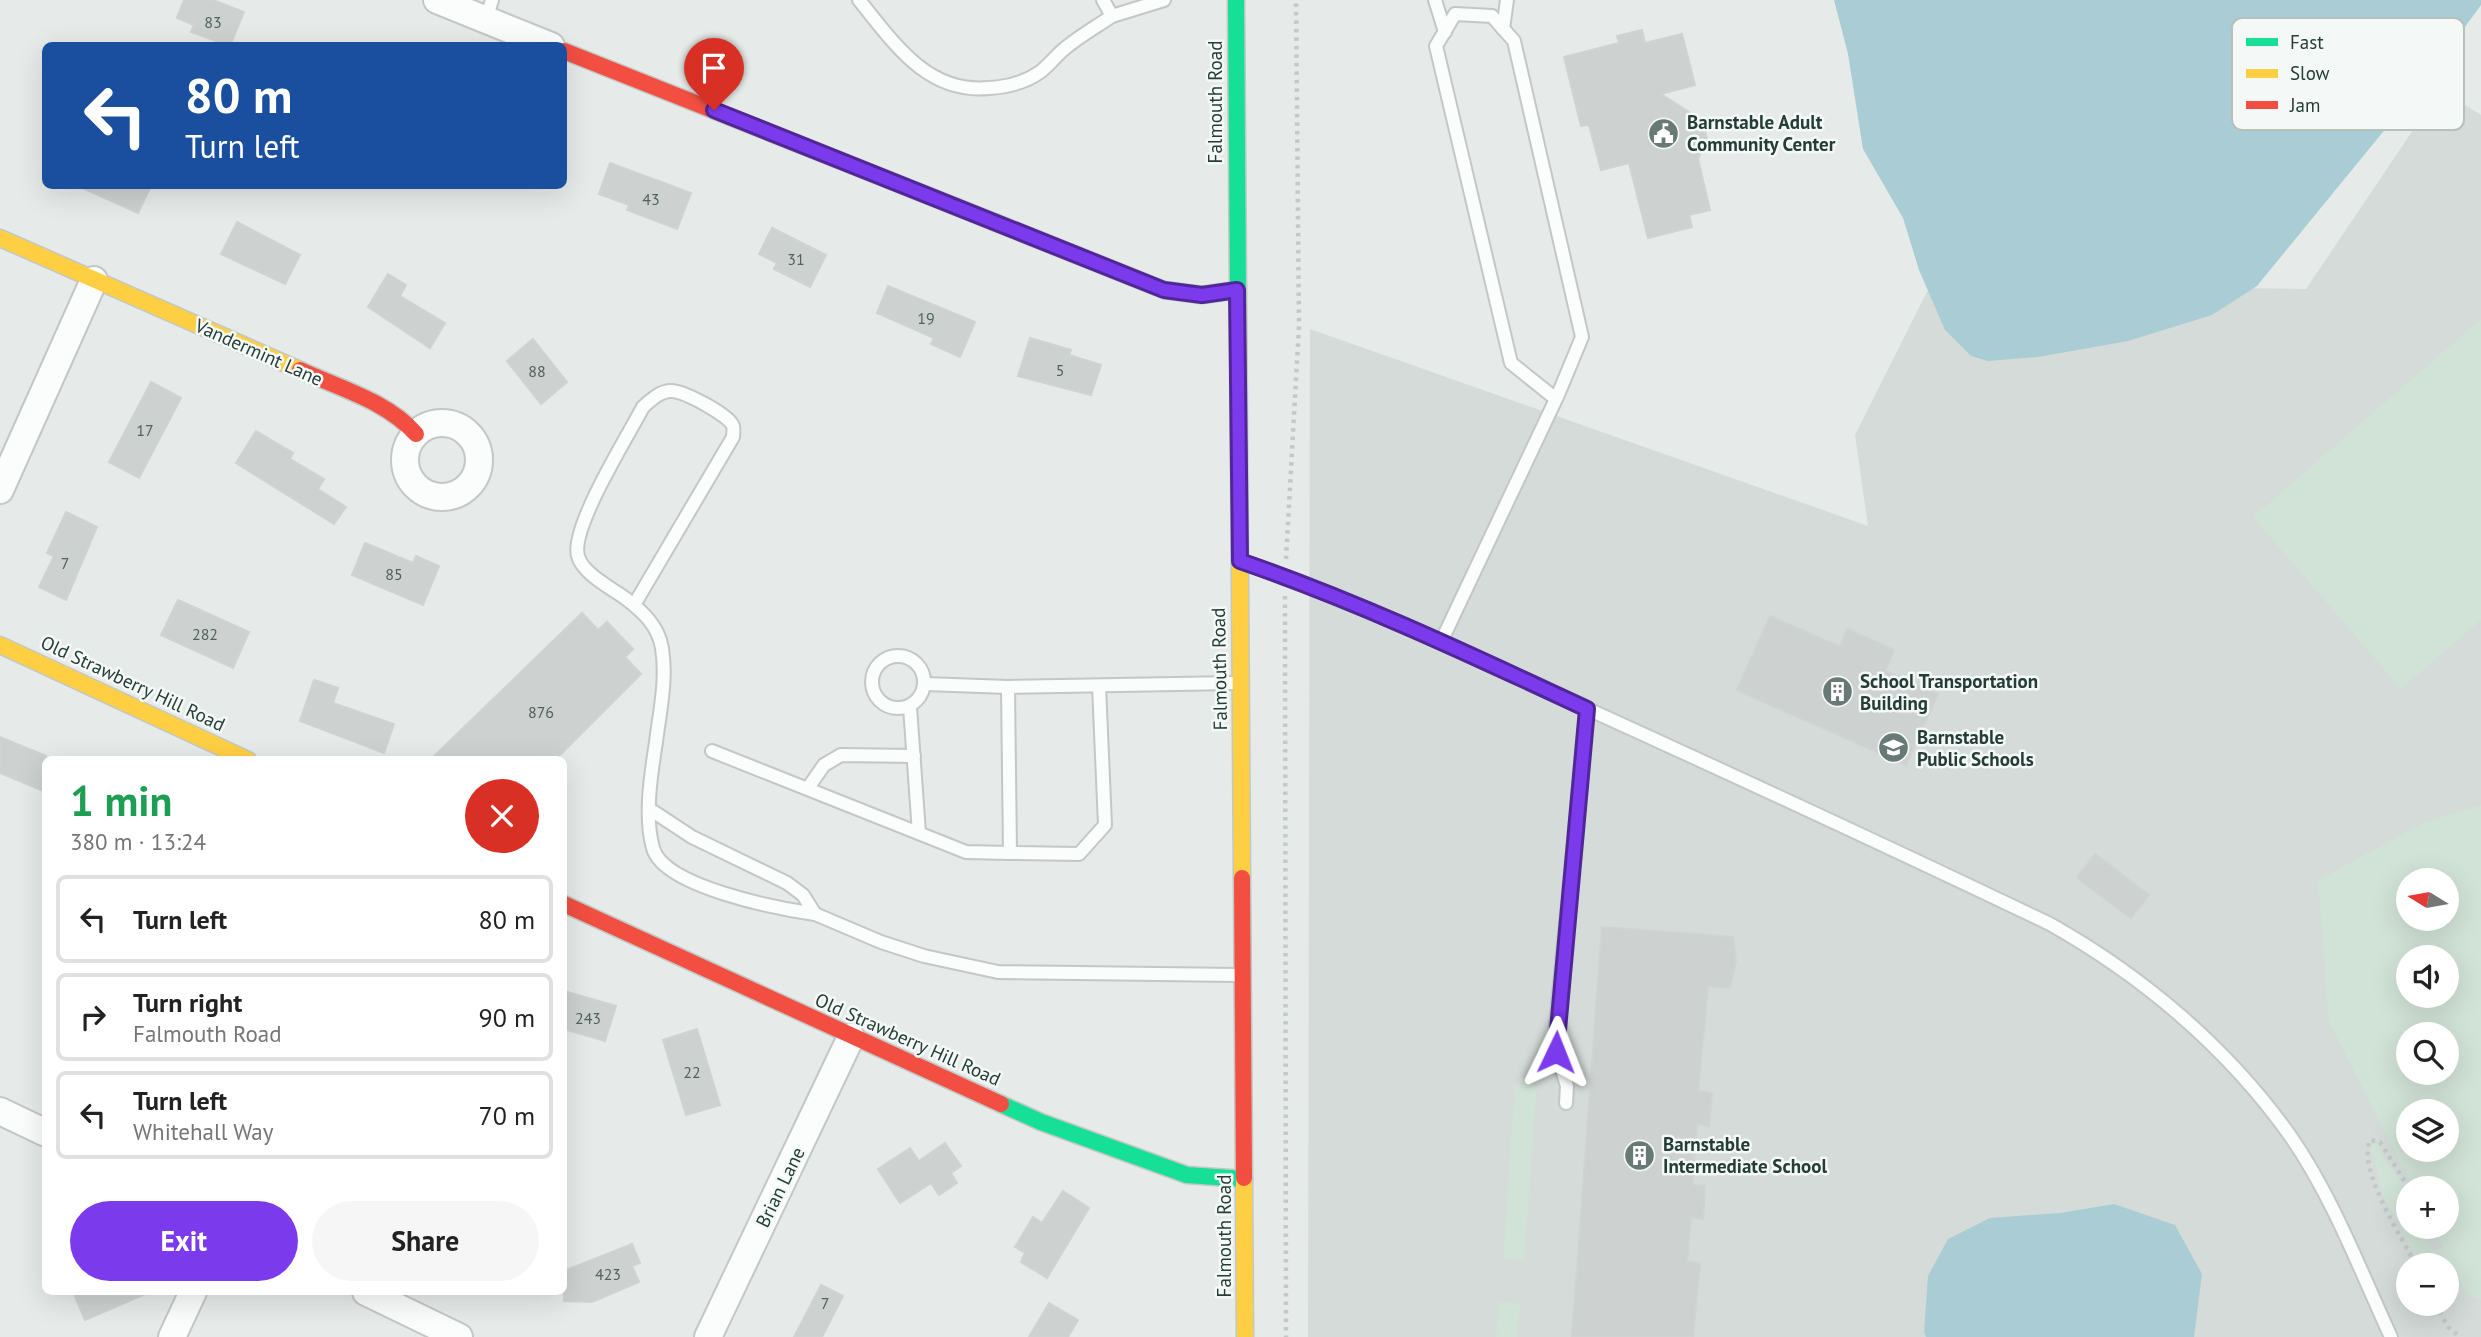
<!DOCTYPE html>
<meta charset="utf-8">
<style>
:root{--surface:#fff;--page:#f6f6f6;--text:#222;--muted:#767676;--line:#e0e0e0;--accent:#7c3aed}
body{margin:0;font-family:"PT Sans",sans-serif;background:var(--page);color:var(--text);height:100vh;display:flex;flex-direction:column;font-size:26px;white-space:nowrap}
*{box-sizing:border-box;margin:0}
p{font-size:23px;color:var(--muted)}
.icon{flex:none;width:38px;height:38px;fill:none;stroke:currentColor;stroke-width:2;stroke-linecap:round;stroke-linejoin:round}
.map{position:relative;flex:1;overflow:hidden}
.side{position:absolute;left:42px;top:756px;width:525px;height:539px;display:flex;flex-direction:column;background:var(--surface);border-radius:10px;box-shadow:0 7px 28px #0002}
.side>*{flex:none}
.guide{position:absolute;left:42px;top:42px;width:525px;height:147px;border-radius:10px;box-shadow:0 7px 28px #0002;background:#1a4fa0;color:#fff;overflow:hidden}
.needle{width:46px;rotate:281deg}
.buttons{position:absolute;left:2396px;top:868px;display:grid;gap:14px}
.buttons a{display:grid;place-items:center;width:63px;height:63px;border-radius:50%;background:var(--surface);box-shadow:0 7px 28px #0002;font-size:35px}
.pin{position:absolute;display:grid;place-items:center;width:60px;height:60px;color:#fff;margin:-72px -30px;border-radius:50% 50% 50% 0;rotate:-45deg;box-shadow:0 0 7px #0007}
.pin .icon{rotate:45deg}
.me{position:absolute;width:77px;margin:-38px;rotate:2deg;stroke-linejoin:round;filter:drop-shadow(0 0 5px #0008)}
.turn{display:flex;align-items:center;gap:24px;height:147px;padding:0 28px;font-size:32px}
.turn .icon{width:91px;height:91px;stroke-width:2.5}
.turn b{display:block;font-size:49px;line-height:60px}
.round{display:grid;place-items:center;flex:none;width:74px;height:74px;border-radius:37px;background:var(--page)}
.overview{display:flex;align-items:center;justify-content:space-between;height:119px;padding:0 28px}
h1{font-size:42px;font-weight:800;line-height:52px;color:#1e9e55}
.primary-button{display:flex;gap:14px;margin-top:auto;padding:14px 28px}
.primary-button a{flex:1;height:80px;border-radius:42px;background:var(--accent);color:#fff;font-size:28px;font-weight:800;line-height:80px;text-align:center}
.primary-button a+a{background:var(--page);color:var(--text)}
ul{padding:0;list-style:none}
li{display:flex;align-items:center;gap:21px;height:88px;margin:0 14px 10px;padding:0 14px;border:4px solid var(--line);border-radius:10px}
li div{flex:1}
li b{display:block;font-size:26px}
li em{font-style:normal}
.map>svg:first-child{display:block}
.built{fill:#d4dbd8;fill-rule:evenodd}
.green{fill:#d1e2d6;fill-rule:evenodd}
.water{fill:#aacdd5}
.building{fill:#cdd1d0;stroke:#cfd3d1;stroke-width:2}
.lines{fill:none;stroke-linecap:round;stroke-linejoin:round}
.lane-casing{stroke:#c3c7c5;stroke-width:16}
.street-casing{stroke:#c3c7c5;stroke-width:30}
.fast-casing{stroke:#c2c8c5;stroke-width:19}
.slow-casing{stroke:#c2c8c5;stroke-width:19}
.jam-casing{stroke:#c2c8c5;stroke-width:19}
.path{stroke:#c2cac7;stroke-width:4.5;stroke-dasharray:3.5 5;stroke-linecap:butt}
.lane{stroke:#fbfcfc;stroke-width:12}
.street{stroke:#fbfcfc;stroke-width:26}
.fast{stroke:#16e098;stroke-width:16}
.slow{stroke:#ffcf43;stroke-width:16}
.jam{stroke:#f24e42;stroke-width:16}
.route-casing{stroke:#51269a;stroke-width:18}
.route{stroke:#7c3aed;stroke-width:12}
.labels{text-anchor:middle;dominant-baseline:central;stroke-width:5;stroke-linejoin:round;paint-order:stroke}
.number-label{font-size:16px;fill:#50625e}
.street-label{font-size:19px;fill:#253c37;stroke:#f4f9f7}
.poi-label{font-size:19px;font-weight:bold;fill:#253c37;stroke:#f4f9f7;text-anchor:start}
.key{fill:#f4f9f7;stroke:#b6c0bd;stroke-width:2}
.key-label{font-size:19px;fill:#253c37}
</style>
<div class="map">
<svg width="2481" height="1337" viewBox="0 0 2481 1337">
<rect width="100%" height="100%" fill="#e6eae8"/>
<path class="built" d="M2440,90L2481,115V1337H1308L1310,329L1868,526L1855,435L1931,284L2306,289ZM2408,880H2446V919H2408ZM2408,957H2446V996H2408ZM2408,1034H2446V1073H2408ZM2408,1111H2446V1150H2408ZM2408,1188H2446V1227H2408ZM2408,1265H2446V1304H2408Z"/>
<g class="green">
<path d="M2481,319V620L2401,689L2253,517Z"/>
<path d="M2481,805V1300L2467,1295L2449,1260L2430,1265L2423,1252L2415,1255L2381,1191L2371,1146L2374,1142L2408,1192V1227H2420L2434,1252L2443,1248L2432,1227H2446V1188H2413L2329,1022L2318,880L2426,822ZM2446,880V919H2408V880ZM2446,957V996H2408V957ZM2446,1034V1073H2408V1034ZM2446,1111V1150H2408V1111Z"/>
<path d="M1515,1084L1537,1086L1524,1260L1503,1259Z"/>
<path d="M1499,1302L1520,1304L1517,1337H1496Z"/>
</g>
<g class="water">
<path d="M1834,0H2481V5L2432,72L2257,286L2212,315L2128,341L2038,357L1988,361L1971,356L1945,330L1919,270L1903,218L1863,149L1848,54Z"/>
<path d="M2114,1204L2175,1225L2202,1274L2194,1337H1926L1924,1332L1928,1276L1948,1239L1990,1218L2060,1213Z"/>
</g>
<g class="building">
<path d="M184,0H213L244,12L230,46L191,32L194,25L177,18Z"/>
<path d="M1642,30L1645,43L1682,34L1695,85L1661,94L1703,121L1707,139L1698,159L1710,210L1689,215L1692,227L1648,238L1629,163L1601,170L1589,125L1581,126L1564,57L1619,43L1617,36Z"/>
<path d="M610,163L691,193L677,229L627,210L629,205L599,194Z"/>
<path d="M78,186H151L138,213Z"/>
<path d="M237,222L300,255L285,284L221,254Z"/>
<path d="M772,228L826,255L810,287L774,269L777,263L759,254Z"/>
<path d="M388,274L406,285L400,296L445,323L430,348L368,307Z"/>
<path d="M888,286L975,322L960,357L931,344L934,338L877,313Z"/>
<path d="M1030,338L1071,350L1069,355L1101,365L1091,395L1018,376Z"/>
<path d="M533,339L567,382L541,404L507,361Z"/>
<path d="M151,382L181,398L139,478L109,462Z"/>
<path d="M256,431L293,453L290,459L324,479L318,489L346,507L334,524L236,463Z"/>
<path d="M66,512L97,527L66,600L39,587L54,556L47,553Z"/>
<path d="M365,543L413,563L416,556L439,566L423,605L352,575Z"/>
<path d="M178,600L249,632L233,668L161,635Z"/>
<path d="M582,613L598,630L607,622L633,649L625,657L641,674L555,760H430Z"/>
<path d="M1770,616L1840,647L1847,629L1894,650L1885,671L1938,694L1906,765L1737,690Z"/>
<path d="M314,680L338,688L333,703L394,724L384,753L300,721Z"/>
<path d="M0,737L46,756V778L41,790L0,773Z"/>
<path d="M2095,854L2149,895L2131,918L2077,878Z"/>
<path d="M1602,927L1733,937L1736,961L1730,988L1708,986L1698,1091L1712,1093L1709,1126L1697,1124L1692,1185L1705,1186L1703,1219L1691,1217L1687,1262L1700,1263L1693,1337H1572Z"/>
<path d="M564,991L616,1006L605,1041L564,1029Z"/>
<path d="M697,1029L720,1105L686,1115L663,1040Z"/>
<path d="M945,1143L961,1166L951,1173L957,1183L939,1195L931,1183L900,1203L878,1169L910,1148L919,1161Z"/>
<path d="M1063,1191L1089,1208L1047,1278L1021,1262L1025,1253L1015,1247L1033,1217L1042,1223Z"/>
<path d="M632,1244L640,1263L632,1266L639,1282L592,1302L564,1301V1271Z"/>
<path d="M821,1285L843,1296L822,1337H794Z"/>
<path d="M73,1292H150L85,1320Z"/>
<path d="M1049,1303L1078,1320L1068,1337H1029Z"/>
</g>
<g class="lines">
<defs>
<g id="lane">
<path d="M859,0C894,43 927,94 989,88C1006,87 1026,82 1040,72C1048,66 1055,57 1063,50C1078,37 1096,27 1112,16L1103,0"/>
<path d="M1435,0L1445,32"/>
<path d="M1112,16L1164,0"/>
<path d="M486,20L492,0"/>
<path d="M1503,29L1507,0"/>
<path d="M1244,563C1363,604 1476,658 1590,710C1744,780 1897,851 2050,924C2144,977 2229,1049 2291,1137C2333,1198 2360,1270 2391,1337"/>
<path d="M634,605L733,437C733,434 734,429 733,426C729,415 684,391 671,391C660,391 651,400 643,407C628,436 570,528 578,556C582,573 611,588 625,598C642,611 658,625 662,648C667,680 660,710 656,742C651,774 644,817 653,848C663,887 780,909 815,914L803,895L787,883L692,837L651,810"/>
<path d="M1441,642L1556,399L1560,390L1582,337L1514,41L1492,16L1455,14L1436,46L1511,363L1556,399"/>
<circle cx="898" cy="682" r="26"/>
<path d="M925,684L1008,687"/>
<path d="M1099,686L1105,825L1079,854L1010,853L1008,687L1235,683"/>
<path d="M910,707L919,833"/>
<path d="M712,751L966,852L1010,853"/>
<path d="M808,788L824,765L841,755L914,756"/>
<path d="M815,914L881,942L924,956L998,972L1239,975"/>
<path d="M1566,1103L1567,1086L1554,1044L1587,709"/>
</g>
<g id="street">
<path d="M437,0L551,46"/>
<circle cx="442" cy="460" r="37"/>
<path d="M0,490L94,280"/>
<path d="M0,1111L46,1133"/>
<path d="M366,1292L459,1337"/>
<path d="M172,1337L193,1292"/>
<path d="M708,1337L851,1037"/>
</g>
<g id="fast">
<path d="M1236,0L1238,294"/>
<path d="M889,180L1164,290L1202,295L1237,290"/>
<path d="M1001,1104L1041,1122L1187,1175L1244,1179"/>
</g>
<g id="slow">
<path d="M0,238L300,370"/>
<path d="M1238,294L1242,878"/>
<path d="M0,645L248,760"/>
<path d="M1244,1178L1245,1337"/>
</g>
<g id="jam">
<path d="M564,51L889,180"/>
<path d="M300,370C339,388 387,401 416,434"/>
<path d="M1242,878L1244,1178"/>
<path d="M564,904L1001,1104"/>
</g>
</defs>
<use href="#lane" class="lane-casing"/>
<use href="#street" class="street-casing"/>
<use href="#fast" class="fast-casing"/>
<use href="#slow" class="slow-casing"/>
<use href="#jam" class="jam-casing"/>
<g class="path">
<path d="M1286,559L1299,326L1296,0"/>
<path d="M1285,596L1286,1337"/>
<path d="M2409,1188L2380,1142L2370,1140C2357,1169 2402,1238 2416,1265"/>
<path d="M2436,1304L2448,1327L2460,1337"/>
</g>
<use href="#lane" class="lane"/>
<use href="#street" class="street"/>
<use href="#fast" class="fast"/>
<use href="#slow" class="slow"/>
<use href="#jam" class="jam"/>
</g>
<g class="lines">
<defs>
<path id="route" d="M714,110L1164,290L1202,295L1237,290L1240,561C1359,602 1473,656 1587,709L1556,1052"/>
</defs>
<use href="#route" class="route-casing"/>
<use href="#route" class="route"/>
</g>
<defs>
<symbol id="civic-disc" viewBox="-11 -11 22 22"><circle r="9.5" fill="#697975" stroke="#f4f9f7"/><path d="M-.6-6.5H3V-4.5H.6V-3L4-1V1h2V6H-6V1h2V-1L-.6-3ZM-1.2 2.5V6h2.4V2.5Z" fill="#fff"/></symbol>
<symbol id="building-disc" viewBox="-11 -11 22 22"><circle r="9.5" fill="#697975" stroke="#f4f9f7"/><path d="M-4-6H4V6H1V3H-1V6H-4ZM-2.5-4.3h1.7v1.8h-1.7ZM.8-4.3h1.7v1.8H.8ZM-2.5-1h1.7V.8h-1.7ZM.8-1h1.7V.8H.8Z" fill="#fff"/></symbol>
<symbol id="school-disc" viewBox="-11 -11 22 22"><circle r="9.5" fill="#697975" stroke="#f4f9f7"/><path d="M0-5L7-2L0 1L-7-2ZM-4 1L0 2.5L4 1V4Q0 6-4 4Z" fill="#fff"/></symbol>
</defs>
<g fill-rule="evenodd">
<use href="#civic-disc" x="1646" y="116" width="35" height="35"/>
<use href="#building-disc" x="1820" y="674" width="35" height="35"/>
<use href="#school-disc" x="1876" y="730" width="35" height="35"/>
<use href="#building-disc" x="1622" y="1138" width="35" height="35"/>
</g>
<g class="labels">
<g class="number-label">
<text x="213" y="22">83</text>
<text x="651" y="199">43</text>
<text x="796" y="259">31</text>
<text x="926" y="318">19</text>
<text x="1060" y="370">5</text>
<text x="537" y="371">88</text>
<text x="145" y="430">17</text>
<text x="65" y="563">7</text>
<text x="394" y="574">85</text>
<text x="205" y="634">282</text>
<text x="541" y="712">876</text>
<text x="588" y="1018">243</text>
<text x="692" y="1072">22</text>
<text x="608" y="1274">423</text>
<text x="825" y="1303">7</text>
</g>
<g class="street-label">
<text transform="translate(1215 102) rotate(-90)">Falmouth Road</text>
<text transform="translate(259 352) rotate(24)">Vandermint Lane</text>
<text transform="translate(1219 669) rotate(-91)">Falmouth Road</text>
<text transform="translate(133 683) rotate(25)">Old Strawberry Hill Road</text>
<text transform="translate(908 1039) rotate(24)">Old Strawberry Hill Road</text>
<text transform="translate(780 1187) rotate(-64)">Brian Lane</text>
<text transform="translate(1224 1236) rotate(-90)">Falmouth Road</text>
</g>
<g class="poi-label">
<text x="1687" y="122">Barnstable Adult<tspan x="1687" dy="22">Community Center</tspan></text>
<text x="1860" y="681">School Transportation<tspan x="1860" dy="22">Building</tspan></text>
<text x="1917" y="737">Barnstable<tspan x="1917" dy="22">Public Schools</tspan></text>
<text x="1663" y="1144">Barnstable<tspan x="1663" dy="22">Intermediate School</tspan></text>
</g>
</g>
<rect x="2232" y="18" width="232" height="112" rx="10" class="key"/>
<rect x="2246" y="38" width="32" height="8" fill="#16e098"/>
<rect x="2246" y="69" width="32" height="9" fill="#ffcf43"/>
<rect x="2246" y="101" width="32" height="8" fill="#f24e42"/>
<g class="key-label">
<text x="2290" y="49">Fast</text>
<text x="2290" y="80">Slow</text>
<text x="2290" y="112">Jam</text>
</g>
</svg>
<div class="buttons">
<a><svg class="needle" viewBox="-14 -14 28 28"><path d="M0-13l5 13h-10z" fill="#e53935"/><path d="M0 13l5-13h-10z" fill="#767676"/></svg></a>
<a><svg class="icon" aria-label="sound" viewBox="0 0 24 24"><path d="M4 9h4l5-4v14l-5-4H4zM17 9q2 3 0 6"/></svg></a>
<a><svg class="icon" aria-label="search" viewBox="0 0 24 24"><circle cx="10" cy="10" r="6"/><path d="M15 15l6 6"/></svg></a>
<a><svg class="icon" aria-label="layers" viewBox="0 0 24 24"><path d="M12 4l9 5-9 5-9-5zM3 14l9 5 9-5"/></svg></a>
<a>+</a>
<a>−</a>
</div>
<div class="pin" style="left:714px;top:110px;background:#d93025"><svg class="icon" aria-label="arrive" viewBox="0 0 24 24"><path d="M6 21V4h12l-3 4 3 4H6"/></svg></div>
<svg class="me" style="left:1556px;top:1052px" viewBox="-20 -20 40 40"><path d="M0-17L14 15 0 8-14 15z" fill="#7c3aed" stroke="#fff" stroke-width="4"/></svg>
<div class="guide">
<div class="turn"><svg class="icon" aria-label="left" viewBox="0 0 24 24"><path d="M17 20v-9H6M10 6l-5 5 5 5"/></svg><div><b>80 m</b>Turn left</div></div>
</div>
<section class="side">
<div class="overview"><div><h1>1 min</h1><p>380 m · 13:24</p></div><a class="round" style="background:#d93025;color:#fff"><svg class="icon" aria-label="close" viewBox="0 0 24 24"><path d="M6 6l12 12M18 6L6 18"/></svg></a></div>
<ul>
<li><svg class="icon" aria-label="left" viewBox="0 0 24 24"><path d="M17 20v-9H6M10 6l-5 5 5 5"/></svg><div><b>Turn left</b></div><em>80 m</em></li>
<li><svg class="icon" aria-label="right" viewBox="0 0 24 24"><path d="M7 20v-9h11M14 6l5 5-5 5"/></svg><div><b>Turn right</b><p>Falmouth Road</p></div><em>90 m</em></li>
<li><svg class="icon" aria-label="left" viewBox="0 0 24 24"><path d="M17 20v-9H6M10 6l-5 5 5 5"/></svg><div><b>Turn left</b><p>Whitehall Way</p></div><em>70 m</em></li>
</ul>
<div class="primary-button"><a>Exit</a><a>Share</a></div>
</section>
</div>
